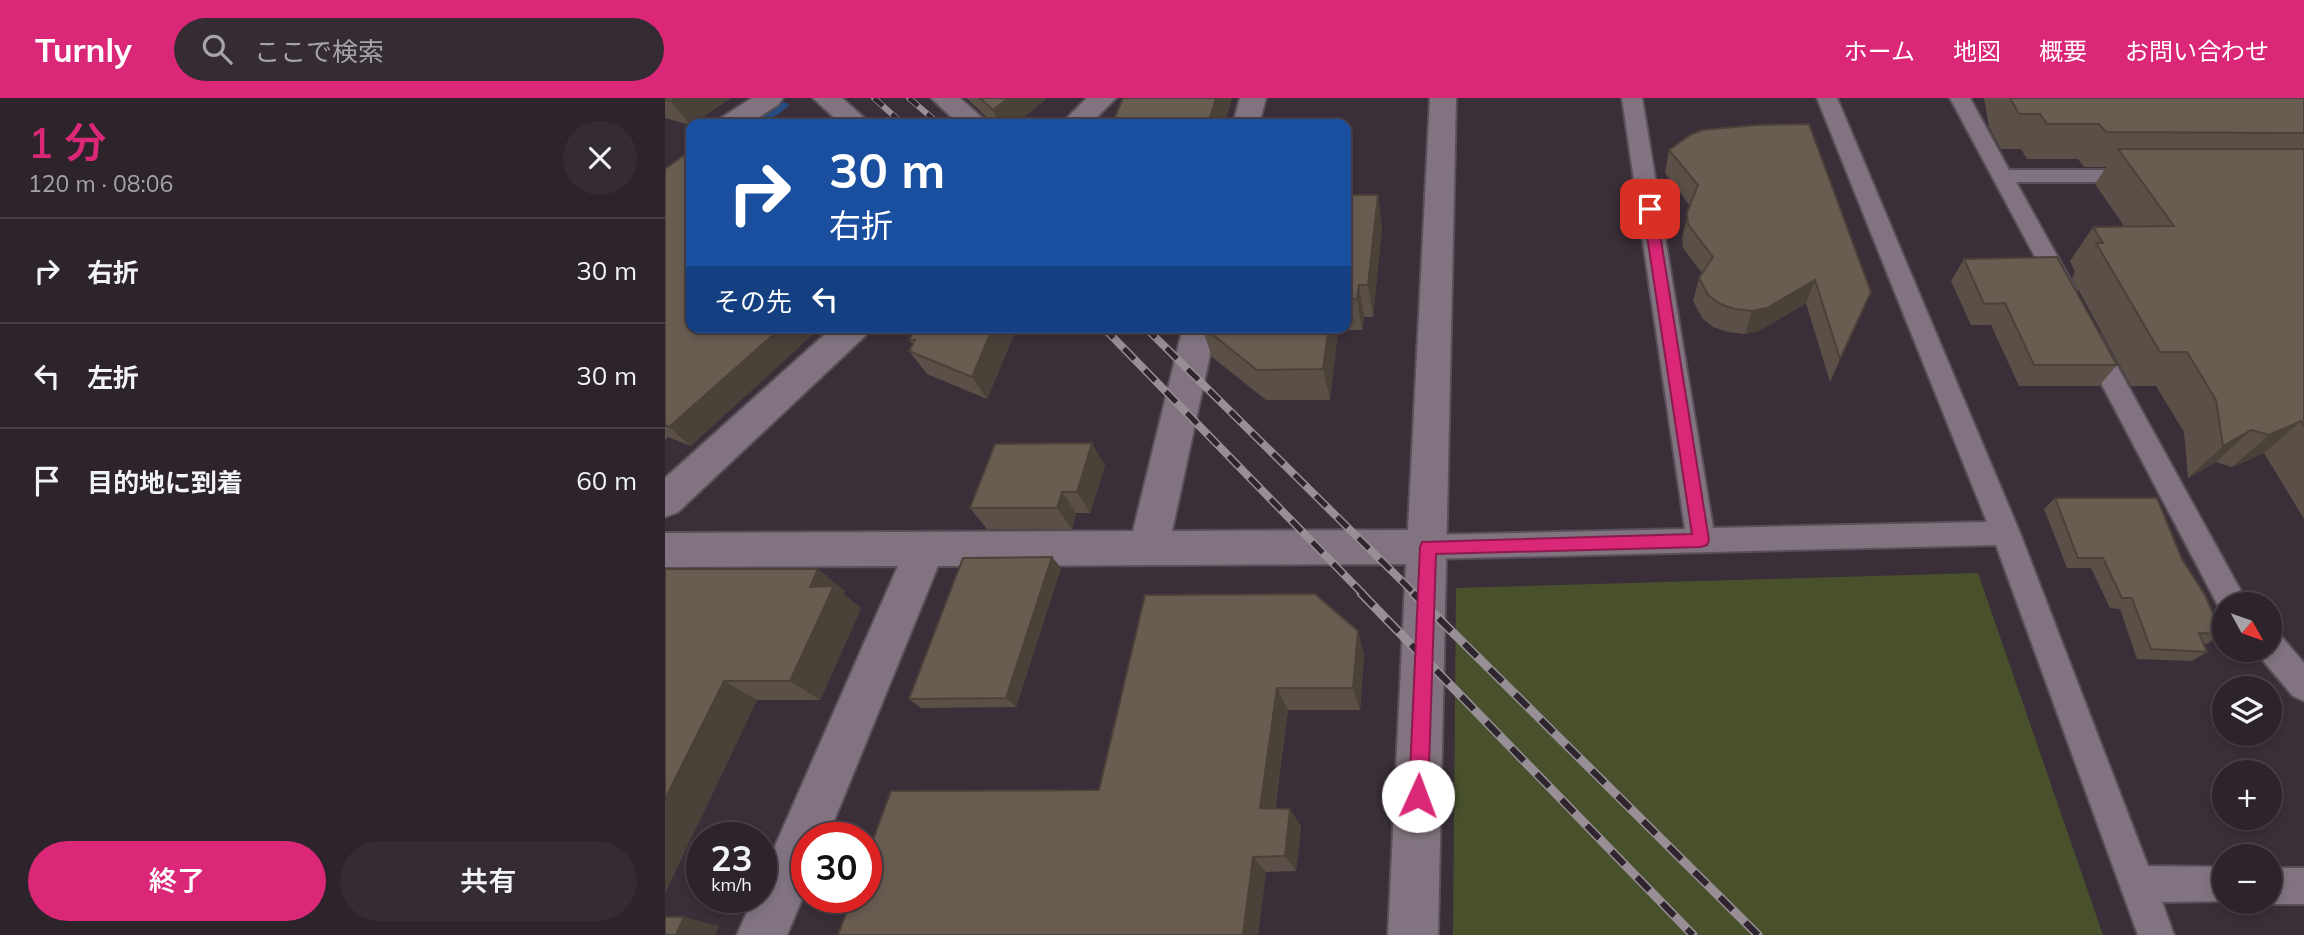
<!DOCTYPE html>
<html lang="ja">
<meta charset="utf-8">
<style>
:root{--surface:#2c232b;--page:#342b33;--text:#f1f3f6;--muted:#a6a4a9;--line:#484047;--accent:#db2777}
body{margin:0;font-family:Mulish,"Noto Sans JP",sans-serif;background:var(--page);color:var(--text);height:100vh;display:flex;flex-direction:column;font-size:26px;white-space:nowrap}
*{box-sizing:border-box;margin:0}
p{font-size:23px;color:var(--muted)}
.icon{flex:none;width:38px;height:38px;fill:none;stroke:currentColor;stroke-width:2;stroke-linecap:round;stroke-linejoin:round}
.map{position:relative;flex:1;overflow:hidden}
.panel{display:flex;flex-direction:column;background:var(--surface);width:665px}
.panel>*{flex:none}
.top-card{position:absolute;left:21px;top:21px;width:665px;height:214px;border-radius:14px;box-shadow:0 4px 10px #0003,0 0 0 2px var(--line);background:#1a4fa0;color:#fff;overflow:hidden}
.needle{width:46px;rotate:130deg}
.buttons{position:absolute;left:1547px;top:494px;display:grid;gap:14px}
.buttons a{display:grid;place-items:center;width:70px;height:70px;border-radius:50%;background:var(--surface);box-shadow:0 4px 10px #0003,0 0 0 2px var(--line);font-size:35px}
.speed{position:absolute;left:21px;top:724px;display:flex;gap:14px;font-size:35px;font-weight:700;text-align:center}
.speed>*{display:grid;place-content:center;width:91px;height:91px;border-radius:50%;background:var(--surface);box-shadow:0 4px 10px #0003,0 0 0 2px var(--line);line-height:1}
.speed small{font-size:18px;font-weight:400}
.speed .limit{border:10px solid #d22;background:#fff;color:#111}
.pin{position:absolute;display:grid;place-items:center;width:60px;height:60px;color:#fff;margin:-30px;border-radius:14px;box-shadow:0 4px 10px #0006}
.me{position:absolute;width:77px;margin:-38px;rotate:2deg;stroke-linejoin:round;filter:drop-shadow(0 0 5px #0008)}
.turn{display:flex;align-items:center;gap:24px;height:147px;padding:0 28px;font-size:32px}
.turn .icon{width:91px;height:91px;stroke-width:2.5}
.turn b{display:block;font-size:49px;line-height:60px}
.then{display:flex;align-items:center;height:66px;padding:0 28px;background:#0003;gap:14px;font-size:26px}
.round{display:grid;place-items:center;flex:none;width:74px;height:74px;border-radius:37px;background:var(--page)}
.summary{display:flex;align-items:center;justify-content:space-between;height:119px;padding:0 28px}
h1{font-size:42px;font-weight:600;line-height:52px;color:var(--accent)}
.primary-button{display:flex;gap:14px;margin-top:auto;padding:14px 28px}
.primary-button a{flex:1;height:80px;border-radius:42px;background:var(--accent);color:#fff;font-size:28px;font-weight:600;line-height:80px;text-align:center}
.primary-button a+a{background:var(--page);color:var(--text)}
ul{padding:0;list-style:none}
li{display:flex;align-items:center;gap:21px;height:105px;padding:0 28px;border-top:2px solid var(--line)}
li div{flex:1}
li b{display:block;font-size:26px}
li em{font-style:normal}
header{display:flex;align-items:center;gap:42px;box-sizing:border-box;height:98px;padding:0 35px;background:var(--accent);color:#fff}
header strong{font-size:33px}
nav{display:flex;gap:38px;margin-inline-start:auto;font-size:24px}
.search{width:490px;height:63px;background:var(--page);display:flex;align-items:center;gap:18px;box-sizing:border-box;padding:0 24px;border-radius:38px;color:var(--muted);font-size:26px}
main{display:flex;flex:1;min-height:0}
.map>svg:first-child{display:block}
.green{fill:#48512b}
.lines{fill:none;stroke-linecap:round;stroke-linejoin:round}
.stream{fill:#284b80;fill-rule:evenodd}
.lane-casing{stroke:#584f57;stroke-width:4}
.street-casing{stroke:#584f57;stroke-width:4}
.lane{fill:#817480;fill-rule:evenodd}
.street{fill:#817480;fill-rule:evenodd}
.rail-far2-casing{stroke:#978e96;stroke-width:6}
.rail-far1-casing{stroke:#978e96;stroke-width:8}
.rail-casing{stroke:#978e96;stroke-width:9}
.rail-far2{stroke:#2f252f;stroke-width:4.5;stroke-dasharray:12;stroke-linecap:butt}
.rail-far1{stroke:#2f252f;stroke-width:5;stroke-dasharray:15;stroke-linecap:butt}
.rail{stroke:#2f252f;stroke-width:6;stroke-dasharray:18;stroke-linecap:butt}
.wall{fill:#5a5047}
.shaded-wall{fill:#4a4139}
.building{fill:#695d52;stroke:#4a4139;stroke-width:2}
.route{fill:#db2777;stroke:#8e194d;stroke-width:2}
</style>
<header>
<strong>Turnly</strong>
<div class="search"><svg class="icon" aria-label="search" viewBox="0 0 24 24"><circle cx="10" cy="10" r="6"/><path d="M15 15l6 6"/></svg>ここで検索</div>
<nav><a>ホーム</a><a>地図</a><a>概要</a><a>お問い合わせ</a></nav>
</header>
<main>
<section class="panel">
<div class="summary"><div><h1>1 分</h1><p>120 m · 08:06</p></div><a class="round"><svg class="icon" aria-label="close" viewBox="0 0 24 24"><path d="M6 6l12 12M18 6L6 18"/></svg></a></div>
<ul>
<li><svg class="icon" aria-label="right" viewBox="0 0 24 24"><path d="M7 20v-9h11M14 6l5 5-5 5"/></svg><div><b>右折</b></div><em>30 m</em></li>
<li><svg class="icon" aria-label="left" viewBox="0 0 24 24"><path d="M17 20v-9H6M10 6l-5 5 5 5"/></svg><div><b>左折</b></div><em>30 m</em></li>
<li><svg class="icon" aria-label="arrive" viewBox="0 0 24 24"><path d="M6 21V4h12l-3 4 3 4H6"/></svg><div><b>目的地に到着</b></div><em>60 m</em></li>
</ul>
<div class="primary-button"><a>終了</a><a>共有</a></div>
</section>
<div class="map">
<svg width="1639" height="837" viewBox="0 0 1639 837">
<rect width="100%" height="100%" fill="#3a2f39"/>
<path class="green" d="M1313,475L1438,837H788L791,490Z"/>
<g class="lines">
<path class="stream" d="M119,4L124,7L123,9L99,26H86Z"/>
<defs>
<g id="lane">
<path d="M957,0H977L1048,430L1322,424L1152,0H1172L1355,435L1483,768L1559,769V803H1563L1497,804L1509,837H1473L1331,447L763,461L753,458L749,449L753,440L763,437L1020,431Z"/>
<path d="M1285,0H1305L1344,72H1473L1480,73L1483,78L1480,83L1473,84H1351L1411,192L1407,198L1399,200L1391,198Z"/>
<path d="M1426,234L1435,237L1583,506H1559L1557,515L1414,243L1417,237Z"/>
<path d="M1605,534L1616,538L1639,565V603L1628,598L1594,558L1591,551H1605Z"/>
<path d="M1605,770H1639V806H1605L1599,803H1605Z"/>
</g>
<g id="street">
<path d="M87,0H118L114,6L84,26H53L56,20Z"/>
<path d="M148,0H177L206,26H176Z"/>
<path d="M266,0H295L324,26H294Z"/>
<path d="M422,0H451L425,26H396Z"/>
<path d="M575,0H601L594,26H568Z"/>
<path d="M765,0H791L773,837H723L741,466L273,468L162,740H142V789L122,837H72L88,800H96V780L233,468L0,469V435L468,433L518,229H551L507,433L743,432Z"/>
<path d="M168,229H205L201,237L13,414L0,419V380Z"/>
</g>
</defs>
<use href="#lane" class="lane-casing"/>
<use href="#street" class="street-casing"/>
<use href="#lane" class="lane"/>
<use href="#street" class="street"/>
<defs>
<g id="rail-far2">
<path d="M209,0L238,26"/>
<path d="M244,0L274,26"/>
</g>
<g id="rail-far1">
<path d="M438,229L698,496"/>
<path d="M480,229L750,496"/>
</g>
<g id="rail">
<path d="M696,495L1028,837"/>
<path d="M748,495L1093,837"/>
</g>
</defs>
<use href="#rail-far2" class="rail-far2-casing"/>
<use href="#rail-far1" class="rail-far1-casing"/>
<use href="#rail" class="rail-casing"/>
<use href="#rail-far2" class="rail-far2"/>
<use href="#rail-far1" class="rail-far1"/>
<use href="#rail" class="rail"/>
</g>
<g class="wall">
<path d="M0,0H66L25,27L0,20Z"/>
<path d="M301,0H382L351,26H329Z"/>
<path d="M1319,0H1639V421L1599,355L1567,369L1551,364L1523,380L1519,334L1491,288H1466L1407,180L1410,174L1405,163L1428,129L1459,128L1430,86L1441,69H1419L1413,61H1362L1356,51H1336L1324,29Z"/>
<path d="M1004,52L1206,194L1165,284L1141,205L1094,233L1080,236L1063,234L1048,229L1037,220L1028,203L1034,180L1037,175L1018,150L1017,139L1025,108L1000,75Z"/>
<path d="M0,71L26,348L3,339L0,342Z"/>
<path d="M681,97L717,129L708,219H699L697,232H673L665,302H601L547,259L537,229H681Z"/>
<path d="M1299,161L1452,267L1434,288H1354L1326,227H1306L1286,183Z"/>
<path d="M352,229L322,301L262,276L244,253L248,247L244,242Z"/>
<path d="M440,367L425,415H411L407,431H322L305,410Z"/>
<path d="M1390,400L1517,461L1557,536L1542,546H1538L1542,554L1527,563L1472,561L1455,511L1445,510L1426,470H1402L1379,411Z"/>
<path d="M387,459L396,470L351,609L256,610L244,601Z"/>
<path d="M0,471L180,493L178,496L196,510L155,602H92L0,795Z"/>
<path d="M480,497L699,557L695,612H623L610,711L636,728L631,773L601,774L593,837H173L434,692Z"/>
</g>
<g class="shaded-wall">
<path d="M12,0H66L25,27L6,3Z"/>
<path d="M343,0H382L351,26H335L328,12Z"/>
<path d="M551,0H567L560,26H543Z"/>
<path d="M713,97L717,129L708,219L703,187Z"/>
<path d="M1150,182L1141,205L1094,233L1080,236L1087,213Z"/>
<path d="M694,187L699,219L697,232L692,201Z"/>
<path d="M117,229H156L26,348L4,329Z"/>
<path d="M328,229H352L322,301L307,279Z"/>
<path d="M664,229H673V232L665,302L658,271Z"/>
<path d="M1636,323L1599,355L1567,369L1604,337Z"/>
<path d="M1586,332L1551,364L1523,380L1558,348Z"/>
<path d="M427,345L440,367L425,415L412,394Z"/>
<path d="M397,394L411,415L407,431L392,410Z"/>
<path d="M387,459L396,470L351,609L341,600Z"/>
<path d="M153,471L180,493L178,496L196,510L155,602L125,583L145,489Z"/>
<path d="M693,533L699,557L695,612L688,590Z"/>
<path d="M59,583L92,602L0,795V701Z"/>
<path d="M612,590L623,612L607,727L595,710Z"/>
<path d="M625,711L636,728L631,773L620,758Z"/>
<path d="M588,759L601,774L593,837H578Z"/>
<path d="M19,819L54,828L50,837H11Z"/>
</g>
<g class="building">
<path d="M0,0H12L6,3L0,2Z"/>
<path d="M315,0H343L328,12Z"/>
<path d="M458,0H551L543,26H447Z"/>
<path d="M1345,0H1639V35L1441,34L1434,26H1382L1375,16H1354Z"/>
<path d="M70,22L87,26H64Z"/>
<path d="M1144,26L1206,194L1175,261L1150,182L1102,210L1087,213L1070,211L1055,206L1043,197L1034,180L1048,159L1023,126L1022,115L1033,87L1004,52L1025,37L1037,32L1092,27Z"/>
<path d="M1453,51H1639V328L1636,323L1604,337L1586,332L1558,348L1551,302L1522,254H1495L1431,145H1438L1428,129L1509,128Z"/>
<path d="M26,52V229H117L4,329L0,327V71Z"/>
<path d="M681,97H713L703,187H694L692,201H681Z"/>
<path d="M1392,159L1452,267H1369L1340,205L1319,206L1299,161Z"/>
<path d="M251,229H328L307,279L244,253L250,242H244Z"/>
<path d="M538,229H664L658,271L592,272Z"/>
<path d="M427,345L412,394H397L392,410H305L330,346Z"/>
<path d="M1390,400H1492L1517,461L1540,497L1557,536L1534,535L1542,554L1486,551L1467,500H1457L1438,460H1413Z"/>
<path d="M387,459L341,600L244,601L298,460Z"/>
<path d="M0,471H153L145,489L169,488L125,583H59L0,701Z"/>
<path d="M650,496L693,533L688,590H612L595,710L625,711L620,758L588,759L578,837H173L187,800H201V761L226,693L434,692L480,497Z"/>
<path d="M0,819H19L11,837H0Z"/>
</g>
<path class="route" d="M985,107L991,111L1044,442L1042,447L1036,449L771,456L763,698L760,705L753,708L747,705L744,698L755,449L757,444L1027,436L978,111Z"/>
</svg>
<div class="buttons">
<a><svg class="needle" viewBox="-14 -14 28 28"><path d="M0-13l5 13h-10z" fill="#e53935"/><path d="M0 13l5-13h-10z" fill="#a6a4a9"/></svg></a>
<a><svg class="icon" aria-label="layers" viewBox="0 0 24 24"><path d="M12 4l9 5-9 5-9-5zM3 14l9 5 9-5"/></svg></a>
<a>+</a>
<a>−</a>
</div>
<div class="speed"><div>23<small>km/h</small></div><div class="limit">30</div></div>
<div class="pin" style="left:985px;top:111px;background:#d93025"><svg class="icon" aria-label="arrive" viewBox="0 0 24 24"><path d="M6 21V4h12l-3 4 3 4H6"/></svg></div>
<svg class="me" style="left:753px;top:698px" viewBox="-20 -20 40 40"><circle r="19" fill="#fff"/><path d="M0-13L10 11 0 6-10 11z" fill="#db2777"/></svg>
<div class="top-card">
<div class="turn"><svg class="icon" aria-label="right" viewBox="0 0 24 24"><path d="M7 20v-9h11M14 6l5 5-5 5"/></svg><div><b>30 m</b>右折</div></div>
<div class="then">その先<svg class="icon" aria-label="left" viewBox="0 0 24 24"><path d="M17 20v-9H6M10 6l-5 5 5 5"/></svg></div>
</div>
</div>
</main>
